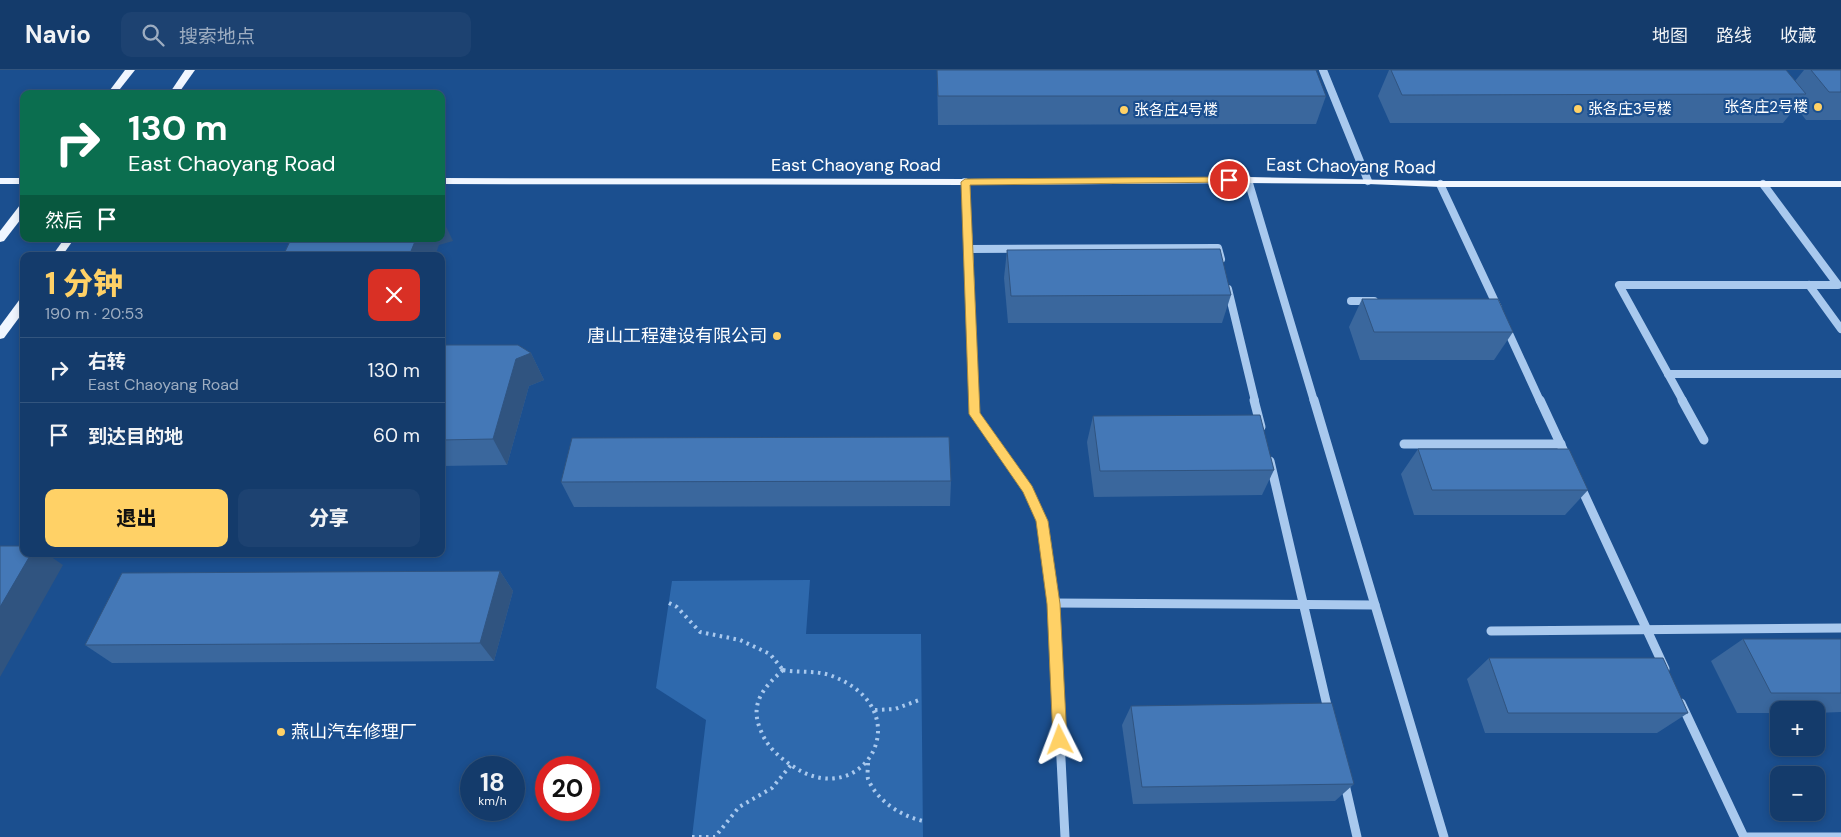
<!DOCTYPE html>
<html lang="zh">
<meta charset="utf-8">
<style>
:root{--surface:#143b6b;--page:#1d4271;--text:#f1f3f6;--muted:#9dadc1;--line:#33557e;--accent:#ffd166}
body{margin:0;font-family:"DM Sans","Noto Sans SC",sans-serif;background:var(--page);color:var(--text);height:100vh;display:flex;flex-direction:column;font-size:19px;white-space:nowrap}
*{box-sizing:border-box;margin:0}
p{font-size:16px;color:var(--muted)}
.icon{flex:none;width:28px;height:28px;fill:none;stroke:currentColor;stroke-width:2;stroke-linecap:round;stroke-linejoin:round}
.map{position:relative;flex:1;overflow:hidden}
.sheet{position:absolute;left:20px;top:182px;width:425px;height:305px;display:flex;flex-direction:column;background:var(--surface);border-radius:10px;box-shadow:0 2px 8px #0003,0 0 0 1px var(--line)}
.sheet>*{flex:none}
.banner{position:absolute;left:20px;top:20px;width:425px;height:152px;border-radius:10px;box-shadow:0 2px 8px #0003,0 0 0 1px var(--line);background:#0b6e4f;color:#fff;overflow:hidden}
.tools{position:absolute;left:1770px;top:631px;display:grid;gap:10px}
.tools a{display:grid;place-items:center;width:55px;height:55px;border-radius:10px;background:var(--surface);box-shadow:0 2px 8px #0003,0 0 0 1px var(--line);font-size:25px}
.speed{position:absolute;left:460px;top:686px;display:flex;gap:10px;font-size:25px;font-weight:700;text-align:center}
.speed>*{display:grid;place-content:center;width:65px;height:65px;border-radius:50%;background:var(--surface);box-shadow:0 2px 8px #0003,0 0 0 1px var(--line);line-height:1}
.speed small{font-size:12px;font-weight:400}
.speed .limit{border:8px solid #d22;background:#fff;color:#111}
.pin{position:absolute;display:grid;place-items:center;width:42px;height:42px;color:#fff;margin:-21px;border:2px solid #fff;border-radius:50%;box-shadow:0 1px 5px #0007}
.me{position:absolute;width:55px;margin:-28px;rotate:357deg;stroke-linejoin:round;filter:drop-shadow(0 0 4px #0008)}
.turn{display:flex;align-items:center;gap:18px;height:105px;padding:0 25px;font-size:22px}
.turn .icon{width:65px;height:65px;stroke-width:2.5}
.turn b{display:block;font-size:35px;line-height:42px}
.then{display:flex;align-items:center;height:48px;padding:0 25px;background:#0003;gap:10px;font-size:19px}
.round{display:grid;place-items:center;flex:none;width:52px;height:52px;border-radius:10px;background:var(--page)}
.headline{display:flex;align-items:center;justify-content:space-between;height:85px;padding:0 25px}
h1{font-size:30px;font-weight:800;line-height:38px;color:var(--accent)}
.cta{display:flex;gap:10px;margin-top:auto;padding:10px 25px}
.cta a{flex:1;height:58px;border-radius:10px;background:var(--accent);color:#111;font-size:20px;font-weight:800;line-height:58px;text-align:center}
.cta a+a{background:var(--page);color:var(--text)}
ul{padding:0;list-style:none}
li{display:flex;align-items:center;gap:15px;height:65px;padding:0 25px;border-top:1px solid var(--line)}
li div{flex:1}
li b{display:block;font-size:19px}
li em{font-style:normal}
header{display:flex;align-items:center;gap:30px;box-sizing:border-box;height:70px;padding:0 25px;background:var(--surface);border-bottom:1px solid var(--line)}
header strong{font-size:24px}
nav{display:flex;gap:28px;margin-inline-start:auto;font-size:18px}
.search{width:350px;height:45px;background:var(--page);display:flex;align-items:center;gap:12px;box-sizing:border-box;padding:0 18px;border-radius:10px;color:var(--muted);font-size:19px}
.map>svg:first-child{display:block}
.green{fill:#2e69ad}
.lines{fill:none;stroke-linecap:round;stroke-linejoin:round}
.path{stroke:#a9c9ee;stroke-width:4;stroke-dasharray:2.5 4.5;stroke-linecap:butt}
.minor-far1{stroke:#a9c9ee;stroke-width:8}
.minor{stroke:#a9c9ee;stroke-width:9}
.major{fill:#f0f6ff;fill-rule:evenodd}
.wall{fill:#3a679d}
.shaded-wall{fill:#305480}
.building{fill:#4478b7;stroke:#305480}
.route{fill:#ffd166;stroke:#a68842}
.poi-dot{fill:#ffd166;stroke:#1b4f8f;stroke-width:2}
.labels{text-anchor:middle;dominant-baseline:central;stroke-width:4.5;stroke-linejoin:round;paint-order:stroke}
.far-poi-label{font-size:15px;fill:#fff;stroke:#1b4f8f;text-anchor:start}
.street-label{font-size:18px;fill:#fff;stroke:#1b4f8f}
.poi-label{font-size:18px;fill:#fff;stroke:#1b4f8f;text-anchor:end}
</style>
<header>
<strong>Navio</strong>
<div class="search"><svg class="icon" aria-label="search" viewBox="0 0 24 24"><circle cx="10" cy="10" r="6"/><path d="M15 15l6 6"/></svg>搜索地点</div>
<nav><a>地图</a><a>路线</a><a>收藏</a></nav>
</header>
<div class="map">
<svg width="1841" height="767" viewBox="0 0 1841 767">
<rect width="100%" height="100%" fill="#1b4f8f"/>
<path class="green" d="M810,510L806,564H921L923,767H692L706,650L656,618L672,511Z"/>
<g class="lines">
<g class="path">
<path d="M669,533L677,537L700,562L740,570L770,584L783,600"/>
<path d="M783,600C799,603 817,600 832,606C922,640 864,743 794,697C780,688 767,677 761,661C749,634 763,618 783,600Z"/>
<path d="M875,640L895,639L922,629"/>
<path d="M868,693C868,698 867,704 868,709C877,731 901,746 923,751"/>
<path d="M692,767H715L739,737L772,718L791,695"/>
</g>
<g class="minor-far1">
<path d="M1323,0L1368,111"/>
<path d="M1248,110L1314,331"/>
<path d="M965,112L969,179L1218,178L1221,189"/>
<path d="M1440,114L1498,238"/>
<path d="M969,179L975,331"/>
<path d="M1809,215L1841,259"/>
<path d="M1228,219L1255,331"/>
<path d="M1351,231H1374"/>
<path d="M1506,257L1540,331"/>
<path d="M1668,304H1841"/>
<path d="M1683,331L1619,215H1838L1763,114"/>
</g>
<g class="minor">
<path d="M974,330L975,344L1028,420L1042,451L1053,533L1065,767"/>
<path d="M1254,330L1261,357"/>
<path d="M1314,330L1444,767"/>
<path d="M1540,330L1567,388"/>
<path d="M1682,330L1704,370"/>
<path d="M1404,374H1561"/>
<path d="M1270,391L1329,644"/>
<path d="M1579,413L1665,599"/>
<path d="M1053,533L1375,535"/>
<path d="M1491,561L1841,558"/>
<path d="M1681,633L1744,767H1841"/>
<path d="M1344,710L1357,767"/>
</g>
<g class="major">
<path d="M125,0H135L116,24H107Z"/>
<path d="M185,0H195L178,24H169Z"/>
<path d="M1248,107L1440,111H1841V117H1440L1368,114L1248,113L965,115L441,114V108L965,109Z"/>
<rect x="0" y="108" width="24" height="6"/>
<path d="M24,134V145L4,171L0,172V161L20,135Z"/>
<path d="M64,169H74L62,186H52Z"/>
<path d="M24,228V241L4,268L0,269V256L20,229Z"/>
</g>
</g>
<g class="wall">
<path d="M937,0L1326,26L1316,54L938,55Z"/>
<path d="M1389,0H1786L1795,11L1804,0H1841V50H1806L1796,37L1783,53H1390L1378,26Z"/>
<path d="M1007,180L1231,225L1222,253H1008L1004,208Z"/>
<path d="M1362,229L1513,262L1494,290H1360L1349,257Z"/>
<path d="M441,275L531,283L544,310L529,316L507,395L441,396Z"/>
<path d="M1093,346L1274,400L1262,425L1094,427L1087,372Z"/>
<path d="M1418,379L1588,420L1565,445H1414L1401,404Z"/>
<path d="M951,411L950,436L574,437L561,412Z"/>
<path d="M500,501L513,521L494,591L112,593L85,575Z"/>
<path d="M1743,569H1841V642L1816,643V640H1779V643H1737L1711,591Z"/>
<path d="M1489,588L1688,643L1657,663H1485L1467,609Z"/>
<path d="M1131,636L1354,714L1335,731L1133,734L1122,655Z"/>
</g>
<g class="shaded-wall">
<path d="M441,146L453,171L439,175L435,186H409L416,169H441Z"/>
<path d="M531,283L544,310L529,316L507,395L493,369L516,289Z"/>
<path d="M31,484H47L63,495L0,607V537Z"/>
<path d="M500,501L513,521L494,591L480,573Z"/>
</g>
<g class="building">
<path d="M937,0H1316L1326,26H938Z"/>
<path d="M1391,0H1786L1806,24L1402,25Z"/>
<path d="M1811,0H1841V22H1829Z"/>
<path d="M291,169H416L409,186H283Z"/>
<path d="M1220,179L1231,225L1011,226L1007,180Z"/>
<path d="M1362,229H1498L1513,262H1374Z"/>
<path d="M441,275H518L531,283L516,289L493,369L441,370Z"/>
<path d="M1260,345L1274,400L1100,401L1093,346Z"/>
<path d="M949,367L951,411L561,412L572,368Z"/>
<path d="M1418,379H1569L1588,420H1432Z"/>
<path d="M0,476H24V484H31L0,537Z"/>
<path d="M500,501L480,573L85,575L122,503Z"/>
<path d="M1743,569H1841V623H1771Z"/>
<path d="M1489,588H1663L1688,643H1508Z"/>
<path d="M1332,633L1354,714L1142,717L1131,636Z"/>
</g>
<path class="route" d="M1229,107L1234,110L1232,112L970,115L980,343L1032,416L1048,451L1060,534L1067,670L1065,674L1060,676L1055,674L1053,670L1047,534L1036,451L1023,422L969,344L961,112L965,109Z"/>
<g class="poi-dot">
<circle cx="1818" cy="37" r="5"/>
<circle cx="1578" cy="39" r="5"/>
<circle cx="1124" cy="40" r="5"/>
<circle cx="777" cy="266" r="5"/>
<circle cx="281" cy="662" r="5"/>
</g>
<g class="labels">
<g class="far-poi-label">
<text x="1808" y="37" text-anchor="end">张各庄2号楼</text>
<text x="1588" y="39">张各庄3号楼</text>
<text x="1134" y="40">张各庄4号楼</text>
</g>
<g class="street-label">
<text x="856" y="95">East Chaoyang Road</text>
<text transform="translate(1351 96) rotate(1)">East Chaoyang Road</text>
</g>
<g class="poi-label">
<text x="767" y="266">唐山工程建设有限公司</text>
<text x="291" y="662" text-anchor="start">燕山汽车修理厂</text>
</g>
</g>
</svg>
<div class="tools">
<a>+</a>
<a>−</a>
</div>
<div class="speed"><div>18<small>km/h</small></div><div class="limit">20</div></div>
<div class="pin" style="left:1229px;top:110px;background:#d93025"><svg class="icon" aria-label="arrive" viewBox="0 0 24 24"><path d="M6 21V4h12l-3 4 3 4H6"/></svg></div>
<svg class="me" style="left:1060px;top:670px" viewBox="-20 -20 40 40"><path d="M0-17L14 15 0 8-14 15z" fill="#ffd166" stroke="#fff" stroke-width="4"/></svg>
<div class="banner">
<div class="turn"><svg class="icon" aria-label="right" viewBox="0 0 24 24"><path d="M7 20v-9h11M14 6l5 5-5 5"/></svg><div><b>130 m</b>East Chaoyang Road</div></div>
<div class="then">然后<svg class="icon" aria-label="arrive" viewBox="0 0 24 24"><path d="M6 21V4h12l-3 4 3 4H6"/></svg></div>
</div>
<section class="sheet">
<div class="headline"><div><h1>1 分钟</h1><p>190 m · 20:53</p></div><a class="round" style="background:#d93025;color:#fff"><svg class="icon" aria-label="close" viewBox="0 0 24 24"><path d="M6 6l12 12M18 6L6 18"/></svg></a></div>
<ul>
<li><svg class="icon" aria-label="right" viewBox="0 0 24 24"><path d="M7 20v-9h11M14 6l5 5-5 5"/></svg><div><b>右转</b><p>East Chaoyang Road</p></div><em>130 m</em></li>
<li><svg class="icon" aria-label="arrive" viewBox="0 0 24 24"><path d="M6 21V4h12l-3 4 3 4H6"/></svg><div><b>到达目的地</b></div><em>60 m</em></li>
</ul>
<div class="cta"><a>退出</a><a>分享</a></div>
</section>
</div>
